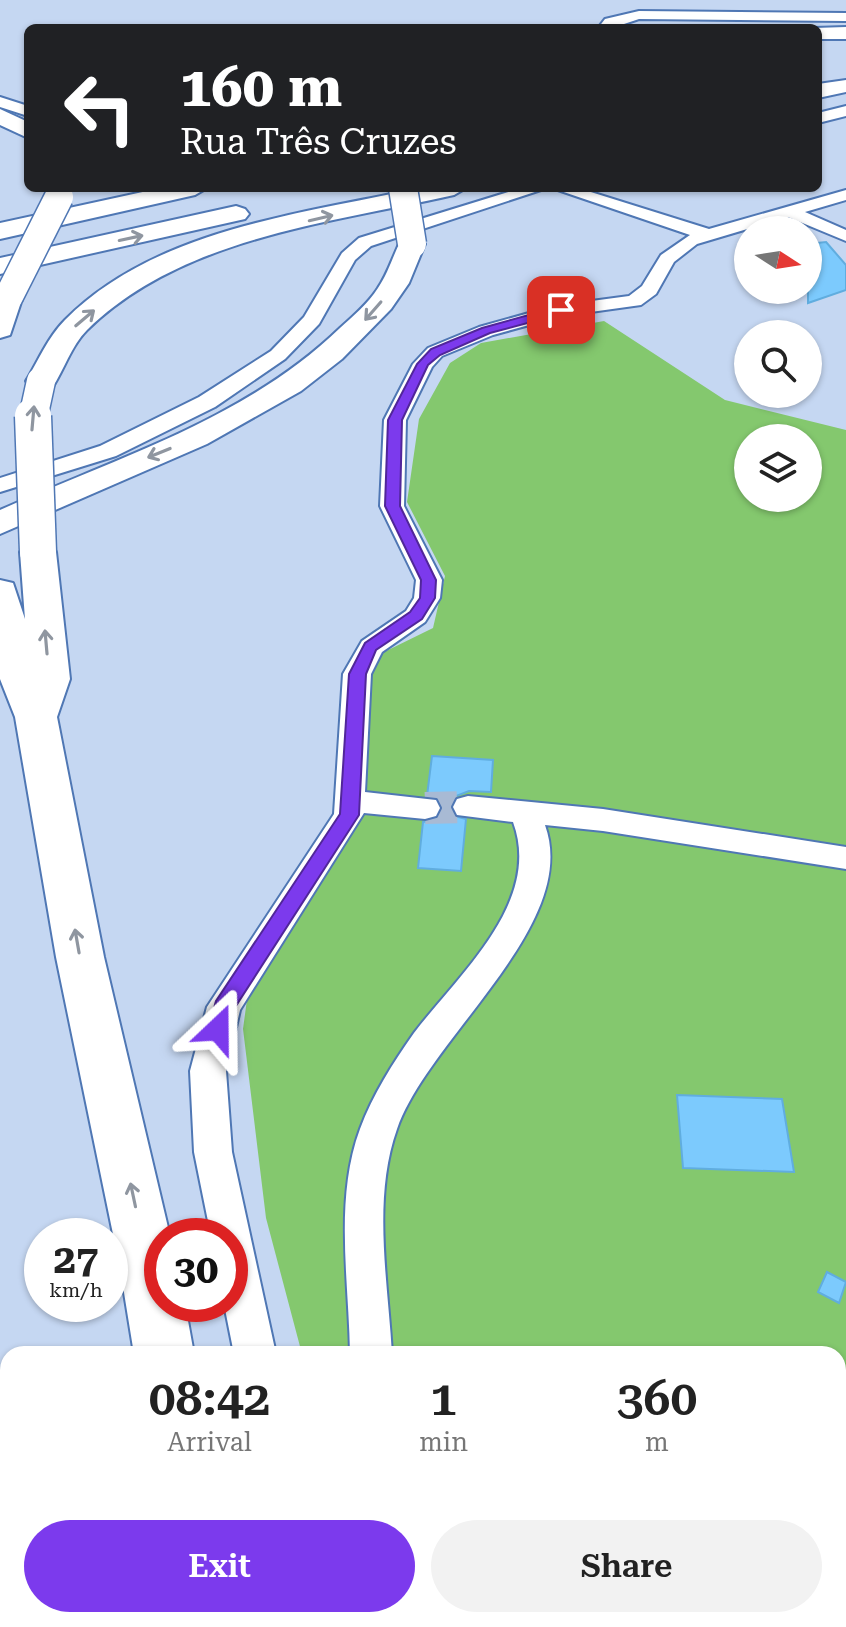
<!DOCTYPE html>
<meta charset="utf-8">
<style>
:root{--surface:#fff;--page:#f2f2f2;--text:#222;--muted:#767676;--accent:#7c3aed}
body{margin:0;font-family:"Roboto Serif",serif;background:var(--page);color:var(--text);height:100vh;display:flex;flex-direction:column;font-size:30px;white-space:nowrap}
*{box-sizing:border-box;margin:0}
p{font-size:26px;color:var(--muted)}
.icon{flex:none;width:44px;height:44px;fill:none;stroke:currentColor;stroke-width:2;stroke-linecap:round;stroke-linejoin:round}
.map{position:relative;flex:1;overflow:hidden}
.sheet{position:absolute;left:0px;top:1346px;width:846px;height:282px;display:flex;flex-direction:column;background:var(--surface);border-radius:24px 24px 0 0;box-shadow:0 2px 6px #0004}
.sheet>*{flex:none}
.top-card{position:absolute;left:24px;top:24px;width:798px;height:168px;border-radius:12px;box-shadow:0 2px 6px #0004;background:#202124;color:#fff;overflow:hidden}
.needle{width:52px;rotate:102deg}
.controls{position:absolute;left:734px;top:216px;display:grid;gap:16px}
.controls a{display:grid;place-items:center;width:88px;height:88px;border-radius:50%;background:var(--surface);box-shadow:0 2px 6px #0004;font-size:40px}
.speed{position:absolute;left:24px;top:1218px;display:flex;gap:16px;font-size:40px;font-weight:700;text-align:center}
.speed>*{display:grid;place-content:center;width:104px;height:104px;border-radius:50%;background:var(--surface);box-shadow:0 2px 6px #0004;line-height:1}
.speed small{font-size:20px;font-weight:400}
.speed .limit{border:12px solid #d22;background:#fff;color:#111}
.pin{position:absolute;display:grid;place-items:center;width:68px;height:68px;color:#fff;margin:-34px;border-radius:16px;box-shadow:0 4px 12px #0006}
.me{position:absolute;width:88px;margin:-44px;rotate:23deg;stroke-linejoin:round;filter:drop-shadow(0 0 6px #0008)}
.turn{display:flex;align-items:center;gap:28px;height:168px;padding:0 24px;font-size:36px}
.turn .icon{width:104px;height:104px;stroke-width:2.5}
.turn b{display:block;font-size:56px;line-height:68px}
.eta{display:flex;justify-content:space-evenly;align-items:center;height:136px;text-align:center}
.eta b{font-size:48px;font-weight:600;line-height:56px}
.cta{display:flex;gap:16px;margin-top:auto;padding:16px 24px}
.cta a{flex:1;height:92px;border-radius:48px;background:var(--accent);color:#fff;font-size:32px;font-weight:600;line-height:92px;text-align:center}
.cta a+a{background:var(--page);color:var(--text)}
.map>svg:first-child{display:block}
.green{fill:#84c86e;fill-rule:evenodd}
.building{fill:#7ccafd;stroke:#60addf;stroke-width:2}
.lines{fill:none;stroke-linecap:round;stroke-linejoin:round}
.minor-tunnel{stroke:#a8bad4;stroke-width:32;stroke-dasharray:32 16;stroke-linecap:butt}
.minor-casing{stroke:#4f77b4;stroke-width:4}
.highway-casing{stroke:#4f77b4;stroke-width:4}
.minor{fill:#fff;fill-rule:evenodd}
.highway{fill:#fff;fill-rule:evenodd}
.highway-bridge-far1-casing{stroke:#4f77b4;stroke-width:31;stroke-linecap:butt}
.highway-bridge-casing{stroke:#4f77b4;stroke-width:39;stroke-linecap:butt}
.highway-bridge-far1{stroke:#fff;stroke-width:28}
.highway-bridge{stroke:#fff;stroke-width:36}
.oneway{stroke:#8f96a0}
.route{fill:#7c3aed;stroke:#51269a;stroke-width:2}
</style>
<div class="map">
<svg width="846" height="1627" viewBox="0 0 846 1627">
<rect width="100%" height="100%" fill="#c5d7f2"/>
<path class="green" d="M604,321L725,400L846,430V1627H375L374,1620H838V1354H302L266,1218L243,1029L248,992L357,816L366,695L378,655L433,628L445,576L407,502L419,419L450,363L481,343ZM748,438H808V498H748Z"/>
<g class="building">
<path d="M826,242L846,265V290L808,303V244Z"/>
<path d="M432,756L493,760L491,792L469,791L456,796L450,806L454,816L466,819L461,871L418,868L423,822L437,819L443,809L439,799L427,796Z"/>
<path d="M677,1095L782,1099L794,1172L683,1168Z"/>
<path d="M827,1272L846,1282L839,1303L818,1292Z"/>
</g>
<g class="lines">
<path class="minor-tunnel" d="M425,808L468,807"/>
<defs>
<g id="minor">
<path d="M639,11L846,13V21L639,19L612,28H598L605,19Z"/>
<path d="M0,97L28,106V116L0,107Z"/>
<path d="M846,106V116L818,123V113Z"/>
<path d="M521,188H547L371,246L355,260L319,324L285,359L215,407L116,456L0,492V478L100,446L199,397L271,351L304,317L342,253L359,238Z"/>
<path d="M552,188H578L709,229L846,190V200L805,212L846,230V241L788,217L697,244L674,262L656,294L641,305L562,316L493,335L442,356L432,367L406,420L404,506L442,580L440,598L425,622L382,652L371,674L365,792L436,800L440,808L436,816L425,819L364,813L240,1010L226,1071L232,1152L276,1354H234L224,1304H230V1236H211L194,1152L190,1071L207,1007L334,814L343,674L362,641L406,611L414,598L416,580L380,506L384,420L413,364L428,348L479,327L554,306L629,296L642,286L661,255L690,235Z"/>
<path d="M468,796L603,809L846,847V869L603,831L545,825C581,925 429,1037 397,1129C372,1199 388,1282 392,1354H350C349,1281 334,1199 360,1129C373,1094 393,1063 414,1033C458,975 543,902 513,822L457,815L453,807L457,799Z"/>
<path d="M290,1620H336L339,1627H291Z"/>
<path d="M773,1620H830L833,1627H775Z"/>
</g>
<g id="highway">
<path d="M846,27V39H818V28H814Z"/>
<path d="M846,80V92L818,98V84Z"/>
<path d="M0,109L28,122V138L0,125Z"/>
<path d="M161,188H207L195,195L0,239V223Z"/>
<path d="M420,188H466L454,195C330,223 182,237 87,330C71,346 64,370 52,388H30L26,381C38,361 48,337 65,320C155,229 301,214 420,188Z"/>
<path d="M236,206L245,209L249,214L245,219L0,274V258Z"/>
<path d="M412,236L421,238L425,244L409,283L391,309L342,359L301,391L207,444L0,534V510C116,458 246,419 340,328C353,316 368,304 378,288C387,275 392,259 399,244L403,238Z"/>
<path d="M9,288L19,290L23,296L10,335L0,338V290Z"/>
<path d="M38,541L51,544L56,552L70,679L57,717L104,957L170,1236H162V1304H185L194,1354H134L120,1268L56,957L15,717L0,679V580L13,583L25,619L20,552L25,544Z"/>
<path d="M177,1620H245L246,1627H178Z"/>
</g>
</defs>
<use href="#minor" class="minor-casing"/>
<use href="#highway" class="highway-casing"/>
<use href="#minor" class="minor"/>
<use href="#highway" class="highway"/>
<defs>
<g id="highway-bridge-far1">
<path d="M403,188L412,244"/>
<path d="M9,296L59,197"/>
<path d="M33,418L41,381"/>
</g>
<path id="highway-bridge" d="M33,416L38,552"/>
</defs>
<use href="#highway-bridge-far1" class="highway-bridge-far1-casing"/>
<use href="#highway-bridge" class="highway-bridge-casing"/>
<use href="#highway-bridge-far1" class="highway-bridge-far1"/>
<use href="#highway-bridge" class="highway-bridge"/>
</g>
<defs><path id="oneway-shaft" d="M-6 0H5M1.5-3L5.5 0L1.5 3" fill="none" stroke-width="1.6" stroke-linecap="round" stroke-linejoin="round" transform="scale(2)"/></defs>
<g class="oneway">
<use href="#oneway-shaft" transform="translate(321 218) rotate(-13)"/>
<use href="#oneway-shaft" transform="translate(131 238) rotate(-12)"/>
<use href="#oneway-shaft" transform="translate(373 311) rotate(131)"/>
<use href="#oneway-shaft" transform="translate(85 318) rotate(-40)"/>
<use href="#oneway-shaft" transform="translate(33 418) rotate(-85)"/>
<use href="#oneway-shaft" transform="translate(159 453) rotate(158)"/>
<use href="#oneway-shaft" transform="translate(46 642) rotate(-95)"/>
<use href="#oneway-shaft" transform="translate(77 941) rotate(-100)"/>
<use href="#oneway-shaft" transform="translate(133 1195) rotate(-102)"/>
</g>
<path class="route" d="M561,306L565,307V313L490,333L440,355L428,365L402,420L400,506L436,580L435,598L422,619L376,650L366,674L359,815L234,1009L226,1035H211L208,1029L216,1001L340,814L349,674L365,643L410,612L420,598L421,580L385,506L388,420L417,364L431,349L482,328Z"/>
</svg>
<div class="controls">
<a><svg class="needle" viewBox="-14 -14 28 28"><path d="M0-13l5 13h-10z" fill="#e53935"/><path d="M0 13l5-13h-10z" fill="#767676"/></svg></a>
<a><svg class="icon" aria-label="search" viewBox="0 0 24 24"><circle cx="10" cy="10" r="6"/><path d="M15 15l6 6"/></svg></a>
<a><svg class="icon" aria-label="layers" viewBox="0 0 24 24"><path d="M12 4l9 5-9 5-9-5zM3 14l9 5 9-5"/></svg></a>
</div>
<div class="speed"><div>27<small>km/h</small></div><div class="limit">30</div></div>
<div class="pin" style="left:561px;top:310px;background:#d93025"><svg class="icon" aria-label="arrive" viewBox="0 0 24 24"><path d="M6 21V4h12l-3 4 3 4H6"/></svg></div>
<svg class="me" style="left:218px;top:1029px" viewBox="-20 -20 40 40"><path d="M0-17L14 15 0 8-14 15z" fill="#7c3aed" stroke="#fff" stroke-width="4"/></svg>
<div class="top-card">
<div class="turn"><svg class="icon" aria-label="left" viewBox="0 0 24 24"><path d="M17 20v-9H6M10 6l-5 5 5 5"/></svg><div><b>160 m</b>Rua Três Cruzes</div></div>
</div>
<section class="sheet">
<div class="eta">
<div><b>08:42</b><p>Arrival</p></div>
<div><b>1</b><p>min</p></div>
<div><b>360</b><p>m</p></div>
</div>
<div class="cta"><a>Exit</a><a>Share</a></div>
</section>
</div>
